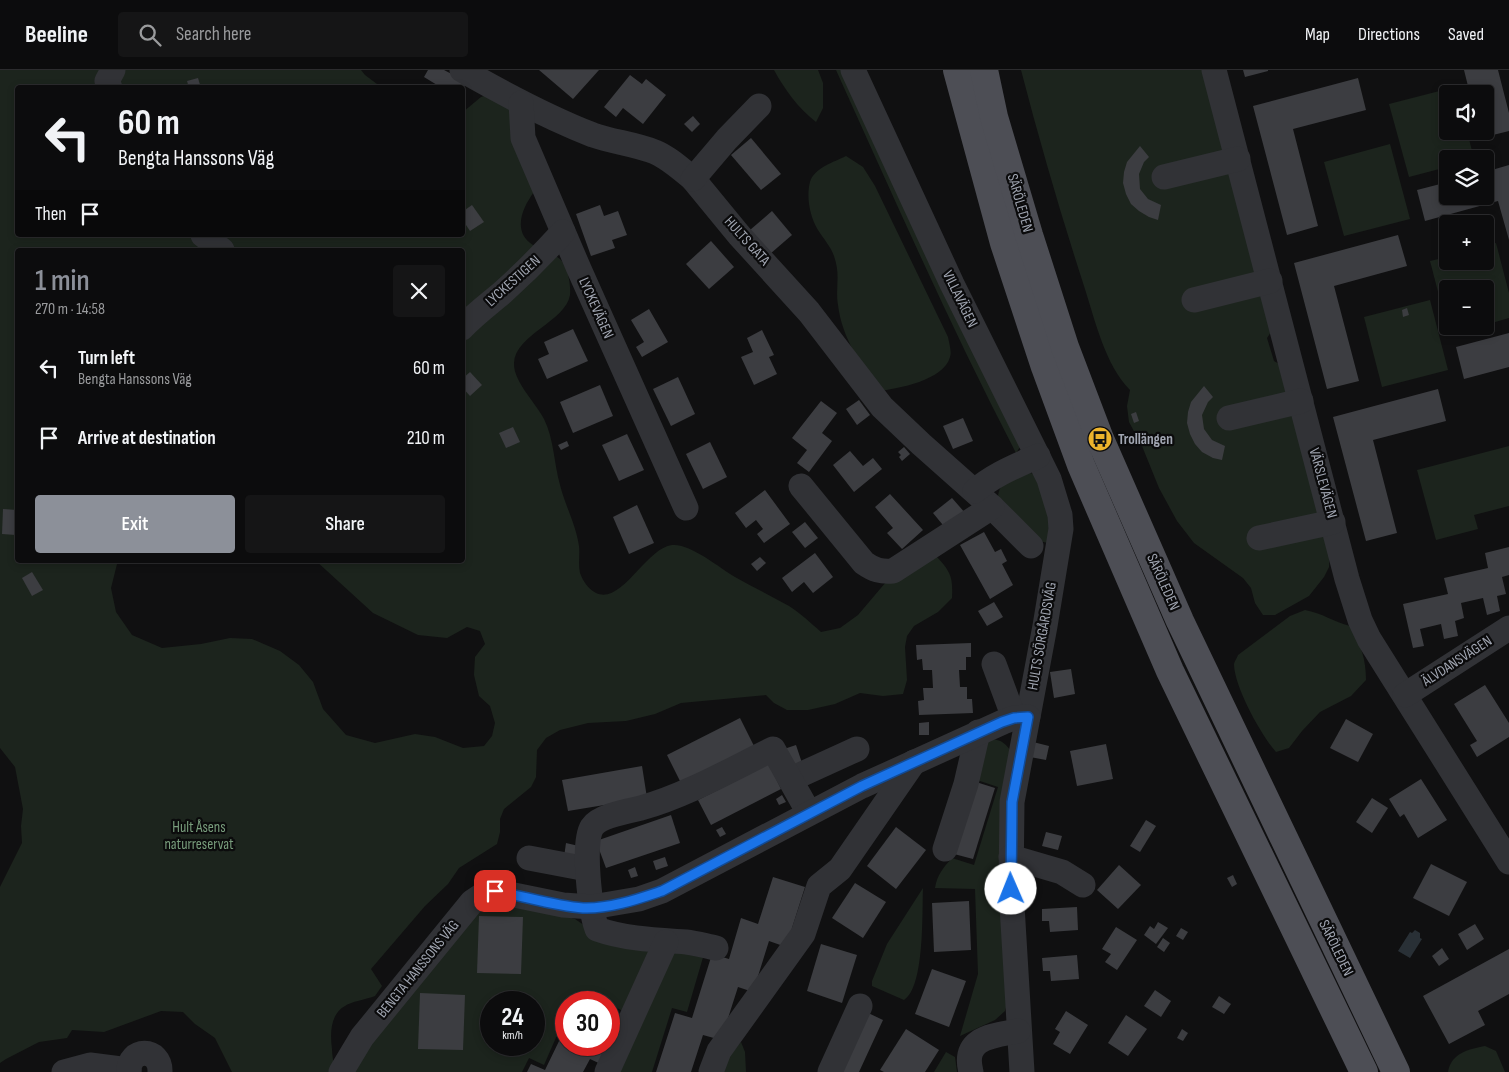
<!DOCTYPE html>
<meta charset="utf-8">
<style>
:root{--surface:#0c0c0d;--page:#151516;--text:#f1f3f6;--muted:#9a9b9d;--line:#2c2c2e;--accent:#8c9099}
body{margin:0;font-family:"Sofia Sans Condensed",sans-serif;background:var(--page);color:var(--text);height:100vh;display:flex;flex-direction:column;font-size:19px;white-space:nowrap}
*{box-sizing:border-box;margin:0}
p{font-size:16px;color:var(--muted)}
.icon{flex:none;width:28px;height:28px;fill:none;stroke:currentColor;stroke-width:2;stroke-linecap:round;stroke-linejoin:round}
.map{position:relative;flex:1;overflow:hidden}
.side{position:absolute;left:15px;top:178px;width:450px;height:315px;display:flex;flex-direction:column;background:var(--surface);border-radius:5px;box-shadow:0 2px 8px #0003,0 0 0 1px var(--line)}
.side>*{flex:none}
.guide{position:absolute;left:15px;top:15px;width:450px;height:152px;border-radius:5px;box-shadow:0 2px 8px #0003,0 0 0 1px var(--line);background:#0c0c0d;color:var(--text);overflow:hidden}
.buttons{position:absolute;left:1439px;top:15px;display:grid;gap:10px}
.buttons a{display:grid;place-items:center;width:55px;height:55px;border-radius:5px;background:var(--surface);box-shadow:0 2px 8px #0003,0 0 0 1px var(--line);font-size:25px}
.speed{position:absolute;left:480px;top:921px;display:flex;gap:10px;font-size:25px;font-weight:700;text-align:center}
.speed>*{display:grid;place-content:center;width:65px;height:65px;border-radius:50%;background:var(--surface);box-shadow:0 2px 8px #0003,0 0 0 1px var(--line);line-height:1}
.speed small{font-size:12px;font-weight:400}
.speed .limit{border:8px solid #d22;background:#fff;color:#111}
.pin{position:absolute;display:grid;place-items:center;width:42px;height:42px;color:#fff;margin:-21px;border-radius:10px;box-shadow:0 2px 8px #0006}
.me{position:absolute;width:55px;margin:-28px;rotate:359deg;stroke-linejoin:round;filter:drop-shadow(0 0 4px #0008)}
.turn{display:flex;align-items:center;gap:18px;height:105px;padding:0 20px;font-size:22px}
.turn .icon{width:65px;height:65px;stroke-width:2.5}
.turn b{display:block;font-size:35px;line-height:42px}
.then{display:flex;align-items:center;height:48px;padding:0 20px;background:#0003;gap:10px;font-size:19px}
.round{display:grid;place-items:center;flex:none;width:52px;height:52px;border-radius:5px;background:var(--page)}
.head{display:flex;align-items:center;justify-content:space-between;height:85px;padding:0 20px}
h1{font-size:30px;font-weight:600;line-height:38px;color:var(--accent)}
.primary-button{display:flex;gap:10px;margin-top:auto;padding:10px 20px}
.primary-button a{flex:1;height:58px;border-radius:5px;background:var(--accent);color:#fff;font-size:20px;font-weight:600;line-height:58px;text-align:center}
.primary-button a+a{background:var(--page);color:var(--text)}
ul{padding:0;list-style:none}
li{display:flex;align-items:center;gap:15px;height:70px;padding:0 20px}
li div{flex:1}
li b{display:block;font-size:19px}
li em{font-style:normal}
header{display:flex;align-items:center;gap:30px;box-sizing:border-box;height:70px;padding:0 25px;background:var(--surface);border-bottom:1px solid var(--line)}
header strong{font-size:24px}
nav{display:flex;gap:28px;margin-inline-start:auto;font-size:18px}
.search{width:350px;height:45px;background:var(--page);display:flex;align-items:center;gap:12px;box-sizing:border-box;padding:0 18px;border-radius:5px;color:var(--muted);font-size:19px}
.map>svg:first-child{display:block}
.green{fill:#1c241d;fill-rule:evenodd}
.water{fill:#293036}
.building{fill:#3c3d41}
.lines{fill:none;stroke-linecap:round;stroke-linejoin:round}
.minor{stroke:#313236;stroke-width:25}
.major{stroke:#4d4e55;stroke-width:28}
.route-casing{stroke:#114b97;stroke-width:12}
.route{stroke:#1a73e8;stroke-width:9}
.labels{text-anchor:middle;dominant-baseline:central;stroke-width:4.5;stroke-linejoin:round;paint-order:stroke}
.street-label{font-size:15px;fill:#a1a6b2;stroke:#0b0b0c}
.poi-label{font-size:15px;font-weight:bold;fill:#a1a6b2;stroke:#0b0b0c;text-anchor:start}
.park-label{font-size:15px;fill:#789d7c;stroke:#0b0b0c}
</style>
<header>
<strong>Beeline</strong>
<div class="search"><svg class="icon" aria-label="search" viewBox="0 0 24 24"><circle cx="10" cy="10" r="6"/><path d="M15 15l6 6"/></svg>Search here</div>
<nav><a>Map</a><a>Directions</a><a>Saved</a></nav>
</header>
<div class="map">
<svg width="1509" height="1002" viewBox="0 0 1509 1002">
<rect width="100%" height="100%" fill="#101011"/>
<g class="green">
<path d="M0,0H361L365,5L381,17L18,18V165H462L463,42L481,27L487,25L514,38L534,122C522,138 512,162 533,175C542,180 552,183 560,189C568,196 571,215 570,225C566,251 515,265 514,293C513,311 536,333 544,349C554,369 554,394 560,415C565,435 576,455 579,476C580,485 578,494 580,503C583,511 588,519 596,523C622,535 646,478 672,475C690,473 720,498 735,507C753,517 771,526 789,536C800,543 811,553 821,562L840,558L858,545L886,512L936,486C951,502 953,507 952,528L938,542L914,556L907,566L905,577L907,610L903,624L883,626L860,623L835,634L808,640H787L774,633L766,625L681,633L655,644L626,651L588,653L560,660L546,668L537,680L536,707L531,717L504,739L500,749V762L497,774L459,798L448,814L425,836L371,899L382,916L375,926C367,929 350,932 345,936C330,944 330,964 332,979C332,988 335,993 332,1002H232L215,968L195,954L183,942L161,941L104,962L72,960L67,968L39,972L6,989L0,993V817L22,773L21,756L23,739L15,697L0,678ZM18,180H462V490H315L373,543L418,565L447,568L467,557L480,561L485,574L475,587L474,605L479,626L490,636L495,653L492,666L484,676L463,678L435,667L415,664L375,673L346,665L323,639L313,612L299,595L280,581L252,569L230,568L201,574L162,578L132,565L116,542L111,518L118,490H18Z"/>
<path d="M774,0H818L823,13V38L816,52C798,38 785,20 774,0Z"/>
<path d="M836,0H846L1020,377L1016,383C951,258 894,128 836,0Z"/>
<path d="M1021,0H1205L1273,259L1267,268L1274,291L1286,298L1330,481L1329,497L1324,507L1309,526L1275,545H1263L1255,533L1251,518L1243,508L1194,473L1177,451L1159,418L1142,376L1129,352L1127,336L1130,320C1105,295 1095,250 1084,216C1061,145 1040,73 1021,0Z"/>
<path d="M1455,17L1457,24H1448V61H1467L1474,89H1448L1447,97L1409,107L1389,34Z"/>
<path d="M1390,74L1410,149L1344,166L1324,92Z"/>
<path d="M846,86L863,97L875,116L948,267C949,273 952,282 950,287C944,310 898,319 878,321C861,294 842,268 838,235C835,217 841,206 834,186C831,177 823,168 818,160C810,147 806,127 810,112C814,98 834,92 846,86Z"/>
<path d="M1496,173L1509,223V248L1485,255V219H1448V256H1479L1449,264L1430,191L1447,187L1448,191H1485V176Z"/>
<path d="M1430,230L1448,300L1382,317L1364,247Z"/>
<path d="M1509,376V436L1474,445L1478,459L1436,470L1417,400Z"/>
<path d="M1030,403L1034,404L1052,434L1048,473L1039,471L998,427C1000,408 1013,408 1030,403Z"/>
<path d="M1305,540C1322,543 1334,552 1350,556C1361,575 1366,589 1366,610L1351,626L1320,642L1302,661L1289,678L1276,682C1261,665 1235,618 1234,595C1234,592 1237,588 1238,585L1290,546Z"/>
<path d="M992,669C1001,670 1005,673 1010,680L1008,929L1005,941L995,950L960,966L978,904L975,819L935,818C937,805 943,798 952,788L974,795L998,717L977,710L986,673Z"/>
<path d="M923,818C922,841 925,917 904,930L872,916V911L887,874Z"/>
<path d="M493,830L520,834L575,849L597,864L652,879L627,943L609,934V932L593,926L590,932H566V966L558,963L544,995L529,988L522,1002H352L363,983L483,834ZM491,932H534V975H491Z"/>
<path d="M678,880L704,884L687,942L672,938L652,1002H616L670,885Z"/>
<path d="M741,972L745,982L746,1002H715Z"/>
<path d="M1485,976L1496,981L1505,1002H1448C1451,983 1469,979 1485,976Z"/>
<path d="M946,982L955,987L957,1002H934Z"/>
</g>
<path class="water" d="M1415,860L1420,863V868L1422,869L1410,888L1398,881L1410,862L1412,863Z"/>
<g class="building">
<path d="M428,0H444L467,12L462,20V18H442L424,7Z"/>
<path d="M539,0H599L573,29Z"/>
<path d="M1243,0H1268V1L1245,7Z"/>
<path d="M1464,0H1498L1509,43V61L1481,68L1479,61H1485V24H1470Z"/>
<path d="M630,5L642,14L646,9L666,25L643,54L623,38L616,47L604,37Z"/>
<path d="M198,8L201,18H189L187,11Z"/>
<path d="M1358,8L1366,40L1293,59L1318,156L1287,165L1253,36Z"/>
<path d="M693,46L700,54L692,62L684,54Z"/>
<path d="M751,68L781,104L761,120L731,85Z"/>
<path d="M1140,76L1149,87L1144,92L1139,104L1140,119L1148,129L1161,135L1158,150L1149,147L1139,141L1131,134L1126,124L1123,113L1124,102L1127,92Z"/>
<path d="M1509,95V170L1498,131L1425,151L1417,120L1448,112V126H1485V102Z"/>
<path d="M472,135L484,152L470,161L462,149V142Z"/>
<path d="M600,135L604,146L618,141L627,165L612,170L615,178L591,186L576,144Z"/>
<path d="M772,141L792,165L770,184L750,160Z"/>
<path d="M1398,165L1407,196L1334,216L1359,311L1327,319L1294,193Z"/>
<path d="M711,171L734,197L709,219L686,194Z"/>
<path d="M1407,238L1409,245L1403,247L1402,240Z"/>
<path d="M649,239L668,272L642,287L636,277L644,272L631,250Z"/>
<path d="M573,259L588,291L547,309L538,289L549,284L544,272Z"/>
<path d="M762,260L774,285L769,287L777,304L754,315L741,287L753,282L747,268Z"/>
<path d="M1509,263V297L1464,309L1456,277Z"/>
<path d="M470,302L482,315L470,326L462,317V309Z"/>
<path d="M678,307L695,344L671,356L653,319Z"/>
<path d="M600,315L613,346L573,363L560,332Z"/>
<path d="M1204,316L1213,327L1208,332L1202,345L1204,359L1212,370L1225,376L1222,390L1213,388L1202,382L1195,374L1190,364L1187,353L1188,342L1191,332Z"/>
<path d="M1438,319L1446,351L1373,370L1397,463L1366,471L1333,347Z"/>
<path d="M859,330L870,345L857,355L846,339Z"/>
<path d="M821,331L837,343L822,363L832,371L809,402L797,393L807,380L792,368Z"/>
<path d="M1136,342L1139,351L1134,353L1131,344Z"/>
<path d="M963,348L973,371L953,379L943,356Z"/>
<path d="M513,357L520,372L506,378L499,363Z"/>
<path d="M627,364L644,400L619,411L602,375Z"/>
<path d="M567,371L569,376L561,380L558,375Z"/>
<path d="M710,372L727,407L703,419L686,384Z"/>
<path d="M904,377L910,384L902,391L899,387L901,385L898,382Z"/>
<path d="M850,381L863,396L873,388L882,399L854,422L833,395Z"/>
<path d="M765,420L790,454L764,473L757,464L763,459L756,450L746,458L735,443Z"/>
<path d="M890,424L923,460L902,479L887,463L893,458L875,437Z"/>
<path d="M952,428L966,444L947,460L933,443Z"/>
<path d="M637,435L654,473L629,484L613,447Z"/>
<path d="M3,439L17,440L16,465L2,464Z"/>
<path d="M805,452L818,468L805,478L792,462Z"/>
<path d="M984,462L995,482L1001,479L1007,491L1002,494L1013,515L990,529L960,475Z"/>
<path d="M1509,477V505L1502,507L1506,524L1497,526L1500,541L1487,545L1483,528L1461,533L1464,548L1455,551L1458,566L1444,569L1441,554L1420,559L1424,576L1413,578L1403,534L1448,524L1444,508L1488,498L1485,483Z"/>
<path d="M815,483L833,507L813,523L804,512L792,522L782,508Z"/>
<path d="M760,487L766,493L757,501L751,494Z"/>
<path d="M32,502L43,520L32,526L22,508Z"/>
<path d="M994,532L1003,547L987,556L978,541Z"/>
<path d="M971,573V587H966V600H959L960,617H967V629H972L973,643L919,645L918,631L924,630L923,618H933L932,600H923L922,589L917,590L916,575Z"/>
<path d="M1071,599L1075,624L1054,628L1050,602Z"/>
<path d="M1485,615L1509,653V667L1477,687L1470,675L1477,671L1454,634Z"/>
<path d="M740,648L754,676L681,713L667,685Z"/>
<path d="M1346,649L1373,664L1358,692L1330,678Z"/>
<path d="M929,652V665H919V653Z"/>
<path d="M1033,672L1049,676L1046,690L1030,687Z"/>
<path d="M1106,674L1113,709L1077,716L1070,681Z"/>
<path d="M796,675L803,696L791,700L784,679Z"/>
<path d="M769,694L781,719L711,755L698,730Z"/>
<path d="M642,696L647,728L568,741L562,710Z"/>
<path d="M1421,709L1447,750L1418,768L1404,744L1400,747L1389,729Z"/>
<path d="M976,712L995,718L973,789L954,784Z"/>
<path d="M782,725L786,732L779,735L776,729Z"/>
<path d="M1372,728L1388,738L1372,763L1356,752Z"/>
<path d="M671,745L680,773L606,798L596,771Z"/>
<path d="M1146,750L1156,756L1140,782L1130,776Z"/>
<path d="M722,757L726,764L720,767L716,760Z"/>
<path d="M896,757L926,780L896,819L867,796Z"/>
<path d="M1046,762L1062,766L1058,780L1042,776Z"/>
<path d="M566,773L583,777L580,790L564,787Z"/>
<path d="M665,787L668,796L656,800L653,791Z"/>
<path d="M1431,794L1467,812L1449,846L1413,828Z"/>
<path d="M1119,795L1141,815L1118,839L1097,820Z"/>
<path d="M635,797L638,806L631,808L628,800Z"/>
<path d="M1233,805L1237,814L1232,817L1227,808Z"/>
<path d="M773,807L805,817L786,877L769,871L753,922L738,917L721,970L703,965L691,1002H656L675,943L692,948L712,884L729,889L741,848L758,854Z"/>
<path d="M855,813L886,832L863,868L832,848Z"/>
<path d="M969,831L971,880L934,882L932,833Z"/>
<path d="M1077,837L1078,860L1050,862L1049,851H1042V839Z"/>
<path d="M479,846L523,847L521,904L477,903Z"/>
<path d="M1158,852L1168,858L1156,874L1144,865L1150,856L1154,859Z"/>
<path d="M1475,854L1484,869L1467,880L1458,864Z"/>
<path d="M1116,857L1137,870L1117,900L1105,892L1111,884L1102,879Z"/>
<path d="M1181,858L1188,862L1183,870L1176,866Z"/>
<path d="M1163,868L1170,873L1164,882L1157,877Z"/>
<path d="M821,874L857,885L842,933L807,921Z"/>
<path d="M1442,878L1449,889L1439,896L1432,886Z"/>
<path d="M1509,879V924L1478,941L1485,955L1449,974L1423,926Z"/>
<path d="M1077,885L1079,909L1051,911L1050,901H1043L1042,888Z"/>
<path d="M932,899L966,911L949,957L915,944Z"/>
<path d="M1155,920L1171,931L1161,947L1144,936Z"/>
<path d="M420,923L465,925L463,980L418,979Z"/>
<path d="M1219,926L1231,934L1224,944L1212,937Z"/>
<path d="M609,940L627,949L605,996L590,989L583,1002H527L531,994L545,1000L561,967L566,969V975H609Z"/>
<path d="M864,941L883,950L859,1002H836Z"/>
<path d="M1066,941L1088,955L1070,984L1053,974L1060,962L1055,959Z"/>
<path d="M1126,945L1147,959L1128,986L1108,973Z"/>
<path d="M906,959L939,980L925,1002H884L880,1000Z"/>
<path d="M1182,959L1188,963L1183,971L1177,968Z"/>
</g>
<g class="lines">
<g class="minor">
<path d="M462,0C504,24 547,47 593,65C613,72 635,74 655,82C669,88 681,99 693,109L739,165L809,242L882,337L921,374L992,437L1031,476"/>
<path d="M853,0L952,214L1049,409L1060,445L1061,459L1045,556L1012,732L1011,819L1022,1002"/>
<path d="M1214,0L1347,509L1360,550L1369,569L1509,792"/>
<path d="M110,18L107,11L113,0"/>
<path d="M521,33L523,68L579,199L686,438"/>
<path d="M1164,107L1238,89"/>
<path d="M693,109L727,69L759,36"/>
<path d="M203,165L222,180"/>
<path d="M1194,230L1270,211"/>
<path d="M462,258C475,244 489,234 503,222C524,203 544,183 563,162"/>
<path d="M1229,348L1301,331"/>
<path d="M801,416L864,493C874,500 881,502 893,501L992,437"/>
<path d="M975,421C993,405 1016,396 1038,386"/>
<path d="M1259,468L1333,452"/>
<path d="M994,594L1014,648"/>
<path d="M1405,625L1509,558"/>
<path d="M791,709L857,679"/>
<path d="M945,779L966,714L978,662"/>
<path d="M1011,787L1062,802L1083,815"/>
<path d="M529,788L587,799"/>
<path d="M716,878C706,876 696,873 686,872C656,870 625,869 597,859C590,840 582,773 592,757C599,746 628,741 641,738C687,725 730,700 773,679L809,743"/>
<path d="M64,1002L90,995L129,1000"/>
<path d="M129,1002C128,977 161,977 160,1002"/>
<path d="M341,1002L362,967L472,832L487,822L495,821L563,835L592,837L639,829L662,821L862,716L1003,652L1014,648L1028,647"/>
<path d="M607,1002L666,872"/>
<path d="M711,1002L719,981L803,864L819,816L840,799L914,692"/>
<path d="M830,1002L860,936"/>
<path d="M971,1002C962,967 993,966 1018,961"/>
</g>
<g class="major">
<path d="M957,0L1004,173L1045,297L1081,395L1170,601L1364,1002"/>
<path d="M984,0L994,47L1029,165L1065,277L1100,369L1180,551L1396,1002"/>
</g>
</g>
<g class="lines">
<defs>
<path id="route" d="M495,821C524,826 554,836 583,838C610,839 638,829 662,821L862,716L1002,652L1014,648L1028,647L1012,732L1011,819"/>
</defs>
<use href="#route" class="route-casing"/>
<use href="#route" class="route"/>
</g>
<defs>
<symbol id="bus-disc" viewBox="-11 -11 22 22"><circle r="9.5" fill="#edb32c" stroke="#0b0b0c"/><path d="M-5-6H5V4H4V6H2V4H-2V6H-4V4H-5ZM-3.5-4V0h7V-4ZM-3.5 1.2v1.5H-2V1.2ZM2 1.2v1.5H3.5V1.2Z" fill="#111"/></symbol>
</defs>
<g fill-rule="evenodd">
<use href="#bus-disc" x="1086" y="355" width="28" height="28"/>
</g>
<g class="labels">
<g class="street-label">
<text transform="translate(1020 133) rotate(74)">SÄRÖLEDEN</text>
<text transform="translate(747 171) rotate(48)">HULTS GATA</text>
<text transform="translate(513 211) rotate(-42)">LYCKESTIGEN</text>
<text transform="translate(960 229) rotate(64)">VILLAVÄGEN</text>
<text transform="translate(596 238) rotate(66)">LYCKEVÄGEN</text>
<text transform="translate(1323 413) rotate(75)">VÄRSLEVÄGEN</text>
<text transform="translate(1163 512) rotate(66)">SÄRÖLEDEN</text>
<text transform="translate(1042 566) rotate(-80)">HULTS SÖRGÅRDSVÄG</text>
<text transform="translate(1457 591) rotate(-33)">ÄLVDANSVÄGEN</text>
<text transform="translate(1336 878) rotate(64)">SÄRÖLEDEN</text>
<text transform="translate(418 899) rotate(-51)">BENGTA HANSSONS VÄG</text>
</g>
<g class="poi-label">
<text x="1118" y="369">Trollängen</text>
</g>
<g class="park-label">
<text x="199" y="757">Hult Åsens<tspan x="199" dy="17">naturreservat</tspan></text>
</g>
</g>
</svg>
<div class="buttons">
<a><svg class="icon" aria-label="sound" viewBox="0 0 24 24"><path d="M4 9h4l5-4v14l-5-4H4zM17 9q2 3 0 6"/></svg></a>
<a><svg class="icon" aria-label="layers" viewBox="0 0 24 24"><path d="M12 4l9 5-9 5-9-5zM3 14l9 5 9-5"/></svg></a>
<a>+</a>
<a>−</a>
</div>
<div class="speed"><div>24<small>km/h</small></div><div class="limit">30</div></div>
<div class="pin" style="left:495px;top:821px;background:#d93025"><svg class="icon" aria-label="arrive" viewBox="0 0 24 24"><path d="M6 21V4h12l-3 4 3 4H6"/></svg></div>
<svg class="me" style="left:1011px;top:819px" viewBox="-20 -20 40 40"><circle r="19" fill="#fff"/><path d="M0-13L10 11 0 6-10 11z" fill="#1a73e8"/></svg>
<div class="guide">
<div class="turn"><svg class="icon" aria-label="left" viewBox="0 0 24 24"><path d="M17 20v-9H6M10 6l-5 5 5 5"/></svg><div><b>60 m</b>Bengta Hanssons Väg</div></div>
<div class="then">Then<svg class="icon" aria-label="arrive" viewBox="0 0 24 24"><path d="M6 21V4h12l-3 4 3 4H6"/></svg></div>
</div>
<section class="side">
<div class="head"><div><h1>1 min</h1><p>270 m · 14:58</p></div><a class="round"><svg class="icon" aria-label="close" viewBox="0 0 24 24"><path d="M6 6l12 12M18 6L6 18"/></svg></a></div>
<ul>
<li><svg class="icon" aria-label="left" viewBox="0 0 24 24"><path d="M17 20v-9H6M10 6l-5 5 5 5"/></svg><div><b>Turn left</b><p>Bengta Hanssons Väg</p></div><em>60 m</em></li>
<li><svg class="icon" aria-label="arrive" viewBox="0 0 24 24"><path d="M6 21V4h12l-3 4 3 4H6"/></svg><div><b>Arrive at destination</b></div><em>210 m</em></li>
</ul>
<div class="primary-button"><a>Exit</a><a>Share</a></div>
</section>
</div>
